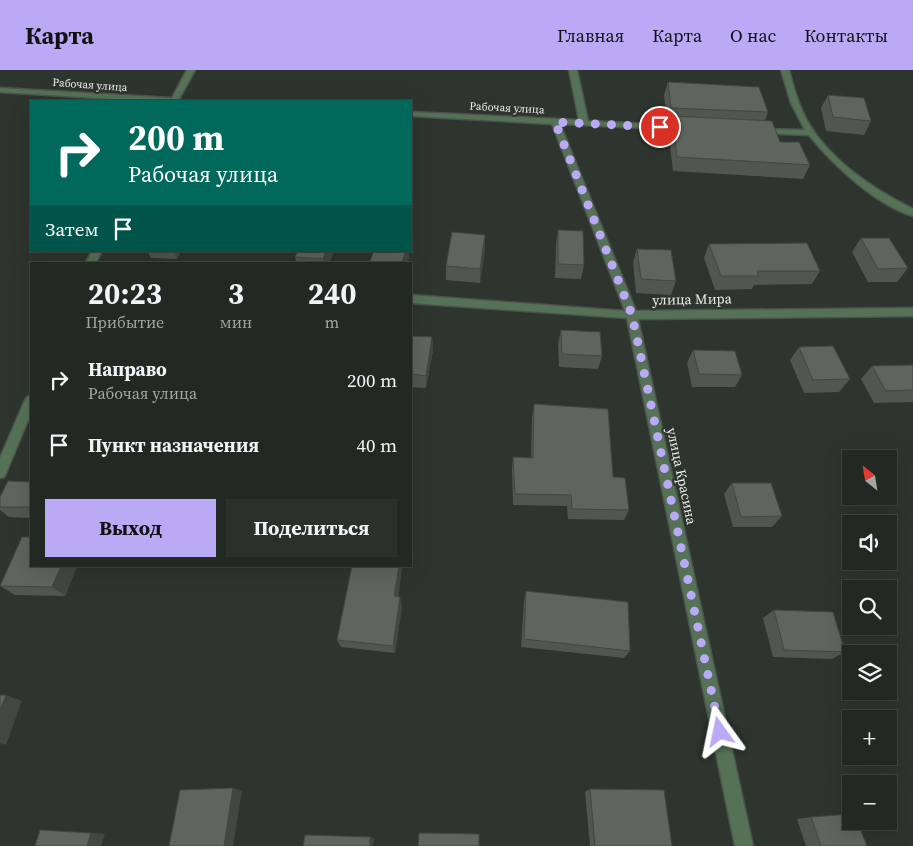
<!DOCTYPE html>
<html lang="ru">
<meta charset="utf-8">
<style>
:root{--surface:#222822;--page:#2a302a;--text:#f1f3f6;--muted:#a2a6a5;--line:#3f4440;--accent:#baaaf6}
body{margin:0;font-family:"Source Serif 4",serif;background:var(--page);color:var(--text);height:100vh;display:flex;flex-direction:column;font-size:19px;white-space:nowrap}
*{box-sizing:border-box;margin:0}
p{font-size:16px;color:var(--muted)}
.icon{flex:none;width:28px;height:28px;fill:none;stroke:currentColor;stroke-width:2;stroke-linecap:round;stroke-linejoin:round}
.map{position:relative;flex:1;overflow:hidden}
.side{position:absolute;left:30px;top:192px;width:382px;height:305px;display:flex;flex-direction:column;background:var(--surface);border-radius:0px;box-shadow:0 5px 20px #0002,0 0 0 1px var(--line)}
.side>*{flex:none}
.banner{position:absolute;left:30px;top:30px;width:382px;height:152px;border-radius:0px;box-shadow:0 5px 20px #0002,0 0 0 1px var(--line);background:#00695c;color:#fff;overflow:hidden}
.needle{width:32px;rotate:330deg}
.tools{position:absolute;left:842px;top:380px;display:grid;gap:10px}
.tools a{display:grid;place-items:center;width:55px;height:55px;border-radius:0px;background:var(--surface);box-shadow:0 5px 20px #0002,0 0 0 1px var(--line);font-size:25px}
.pin{position:absolute;display:grid;place-items:center;width:42px;height:42px;color:#fff;margin:-21px;border:2px solid #fff;border-radius:50%;box-shadow:0 1px 5px #0007}
.me{position:absolute;width:55px;margin:-28px;rotate:348deg;stroke-linejoin:round;filter:drop-shadow(0 0 4px #0008)}
.turn{display:flex;align-items:center;gap:18px;height:105px;padding:0 15px;font-size:22px}
.turn .icon{width:65px;height:65px;stroke-width:2.5}
.turn b{display:block;font-size:35px;line-height:42px}
.then{display:flex;align-items:center;height:48px;padding:0 15px;background:#0003;gap:10px;font-size:19px}
.eta{display:flex;justify-content:space-evenly;align-items:center;height:85px;text-align:center}
.eta b{font-size:30px;font-weight:700;line-height:35px}
.action{display:flex;gap:10px;margin-top:auto;padding:10px 15px}
.action a{flex:1;height:58px;border-radius:0px;background:var(--accent);color:#111;font-size:20px;font-weight:700;line-height:58px;text-align:center}
.action a+a{background:var(--page);color:var(--text)}
ul{padding:0;list-style:none}
li{display:flex;align-items:center;gap:15px;height:65px;padding:0 15px}
li div{flex:1}
li b{display:block;font-size:19px}
li em{font-style:normal}
header{display:flex;align-items:center;gap:30px;box-sizing:border-box;height:70px;padding:0 25px;background:var(--accent);color:#111}
header strong{font-size:24px}
nav{display:flex;gap:28px;margin-inline-start:auto;font-size:18px}
.map>svg:first-child{display:block}
.lines{fill:none;stroke-linecap:round;stroke-linejoin:round}
.minor-casing{stroke:#4b534c;stroke-width:3}
.minor{fill:#557256;fill-rule:evenodd}
.wall{fill:#505750}
.shaded-wall{fill:#414741}
.building{fill:#5d655d;stroke:#414741}
.route{stroke:#baaaf6;stroke-width:9;stroke-dasharray:0 16.2}
.labels{text-anchor:middle;dominant-baseline:central;stroke-width:4.5;stroke-linejoin:round;paint-order:stroke}
.far-street-label{font-size:11px;fill:#e9eee9;stroke:#2d352e}
.street-label{font-size:14px;fill:#e9eee9;stroke:#2d352e}
</style>
<header>
<strong>Карта</strong>
<nav><a>Главная</a><a>Карта</a><a>О нас</a><a>Контакты</a></nav>
</header>
<div class="map">
<svg width="913" height="776" viewBox="0 0 913 776">
<rect width="100%" height="100%" fill="#2d352e"/>
<g class="lines">
<defs>
<g id="minor">
<path d="M187,0H195L179,29L182,31H144L0,22V18L172,28Z"/>
<path d="M569,0H577L588,51L686,56L690,58L686,60L560,54L636,241L913,238V246L638,249L753,776H735L627,248L411,233V225L625,241L552,54L411,46V42L579,50Z"/>
<path d="M781,0H789C794,19 799,37 809,54C832,92 875,120 913,139V146C877,136 832,94 809,65L756,63L755,61L759,59L805,60L791,33Z"/>
<path d="M92,181H102L95,194H85Z"/>
<path d="M31,325V343L6,403L4,407L0,408V388L25,330L27,327Z"/>
</g>
</defs>
<use href="#minor" class="minor-casing"/>
<use href="#minor" class="minor"/>
</g>
<g class="wall">
<path d="M668,12L768,42L765,51L780,72L810,95L803,109L673,101L668,60L670,52H667L664,25Z"/>
<path d="M828,25L871,51L864,65L826,61L821,38Z"/>
<path d="M558,160L584,195L581,209L555,208L556,174Z"/>
<path d="M485,165V179L480,213L446,210V196Z"/>
<path d="M861,168L908,198L897,212H868L852,182Z"/>
<path d="M709,174L820,201L812,214L754,215L752,219L715,220L704,188Z"/>
<path d="M637,179L676,211L671,225L636,223L633,192Z"/>
<path d="M147,181H181L177,189L151,188Z"/>
<path d="M334,181L329,194H297L295,187Z"/>
<path d="M409,187L407,194H370V191Z"/>
<path d="M561,260L602,286L598,299L559,297L558,274Z"/>
<path d="M411,266L432,267L433,280L426,318L411,317Z"/>
<path d="M799,277L850,309L839,322L804,323L790,290Z"/>
<path d="M693,280L742,305L735,317H692L687,293Z"/>
<path d="M913,295V332L874,333L861,309L872,296Z"/>
<path d="M534,334L613,407L629,440L624,450L568,449L567,436L513,435L512,399L513,387L531,388L532,347Z"/>
<path d="M31,412V448L9,447L0,440V427Z"/>
<path d="M732,413L782,446L772,457H733L724,424Z"/>
<path d="M31,496H77L65,526L15,525L0,516Z"/>
<path d="M352,496H402L398,527L402,536L395,583L341,577L337,570Z"/>
<path d="M526,521L630,581L624,588L521,577L524,530Z"/>
<path d="M774,540L845,582L832,589L773,587L763,548Z"/>
<path d="M590,719L672,776H590L585,722Z"/>
<path d="M811,747L867,776H806L797,749Z"/>
</g>
<g class="shaded-wall">
<path d="M485,165V179L480,213V199Z"/>
<path d="M174,181H181L177,189Z"/>
<path d="M326,181H334L329,194H324L323,189Z"/>
<path d="M406,181H409V187L407,194H401Z"/>
<path d="M432,267L433,280L426,318V306Z"/>
<path d="M61,496H77L65,526L52,517Z"/>
<path d="M399,496H402L396,535L394,526Z"/>
<path d="M400,527L402,536L395,583L393,576Z"/>
<path d="M6,625L22,631L6,675L0,673V641Z"/>
<path d="M233,718L242,721L233,776H224Z"/>
<path d="M91,763L105,764L101,776H87Z"/>
<path d="M370,767L374,768L373,776H370Z"/>
</g>
<g class="building">
<path d="M668,12L759,17L768,42L671,38Z"/>
<path d="M828,25L864,28L871,51L833,47Z"/>
<path d="M672,46L772,51L780,72H799L810,95L677,87Z"/>
<path d="M558,160L583,161L584,195L558,194Z"/>
<path d="M452,162L485,165L480,199L446,196Z"/>
<path d="M861,168H889L908,198L878,199Z"/>
<path d="M807,173L820,201H757L759,206H721L709,174Z"/>
<path d="M637,179L671,180L676,211L641,209Z"/>
<path d="M298,181H326L323,189L295,187Z"/>
<path d="M374,181H406L401,194H393L370,191Z"/>
<path d="M561,260L600,262L602,286L562,284Z"/>
<path d="M411,266L432,267L426,306L411,304Z"/>
<path d="M833,276L850,309L813,310L799,277Z"/>
<path d="M693,280L735,281L742,305L699,304Z"/>
<path d="M913,295V320L886,321L872,296Z"/>
<path d="M534,334L608,339L613,407L625,408L629,440L572,439L571,425L515,424L513,387L533,388Z"/>
<path d="M8,411L31,412V437H0V427Z"/>
<path d="M732,413H771L782,446L741,447Z"/>
<path d="M22,467H31V496H61L52,517L0,516Z"/>
<path d="M352,496H399L394,526L400,527L393,576L337,570Z"/>
<path d="M526,521L628,532L630,581L524,569Z"/>
<path d="M774,540L833,542L845,582L784,580Z"/>
<path d="M0,625H6L0,641Z"/>
<path d="M233,718L224,776H169L180,720Z"/>
<path d="M590,719L664,720L672,776H595Z"/>
<path d="M851,744V751H857L867,776H821L811,747Z"/>
<path d="M40,760L91,763L87,776H35Z"/>
<path d="M419,763L479,764V776H418Z"/>
<path d="M305,765L370,767V776H303Z"/>
</g>
<g class="lines">
<path class="route" d="M660,57L555,52L632,245L720,662"/>
</g>
<g class="labels">
<g class="far-street-label">
<text transform="translate(90 15) rotate(4)">Рабочая улица</text>
<text transform="translate(507 38) rotate(3)">Рабочая улица</text>
</g>
<g class="street-label">
<text transform="translate(692 229) rotate(-1)">улица Мира</text>
<text transform="translate(682 406) rotate(78)">улица Красина</text>
</g>
</g>
</svg>
<div class="tools">
<a><svg class="needle" viewBox="-14 -14 28 28"><path d="M0-13l5 13h-10z" fill="#e53935"/><path d="M0 13l5-13h-10z" fill="#a2a6a5"/></svg></a>
<a><svg class="icon" aria-label="sound" viewBox="0 0 24 24"><path d="M4 9h4l5-4v14l-5-4H4zM17 9q2 3 0 6"/></svg></a>
<a><svg class="icon" aria-label="search" viewBox="0 0 24 24"><circle cx="10" cy="10" r="6"/><path d="M15 15l6 6"/></svg></a>
<a><svg class="icon" aria-label="layers" viewBox="0 0 24 24"><path d="M12 4l9 5-9 5-9-5zM3 14l9 5 9-5"/></svg></a>
<a>+</a>
<a>−</a>
</div>
<div class="pin" style="left:660px;top:57px;background:#d93025"><svg class="icon" aria-label="arrive" viewBox="0 0 24 24"><path d="M6 21V4h12l-3 4 3 4H6"/></svg></div>
<svg class="me" style="left:720px;top:662px" viewBox="-20 -20 40 40"><path d="M0-17L14 15 0 8-14 15z" fill="#baaaf6" stroke="#fff" stroke-width="4"/></svg>
<div class="banner">
<div class="turn"><svg class="icon" aria-label="right" viewBox="0 0 24 24"><path d="M7 20v-9h11M14 6l5 5-5 5"/></svg><div><b>200 m</b>Рабочая улица</div></div>
<div class="then">Затем<svg class="icon" aria-label="arrive" viewBox="0 0 24 24"><path d="M6 21V4h12l-3 4 3 4H6"/></svg></div>
</div>
<section class="side">
<div class="eta">
<div><b>20:23</b><p>Прибытие</p></div>
<div><b>3</b><p>мин</p></div>
<div><b>240</b><p>m</p></div>
</div>
<ul>
<li><svg class="icon" aria-label="right" viewBox="0 0 24 24"><path d="M7 20v-9h11M14 6l5 5-5 5"/></svg><div><b>Направо</b><p>Рабочая улица</p></div><em>200 m</em></li>
<li><svg class="icon" aria-label="arrive" viewBox="0 0 24 24"><path d="M6 21V4h12l-3 4 3 4H6"/></svg><div><b>Пункт назначения</b></div><em>40 m</em></li>
</ul>
<div class="action"><a>Выход</a><a>Поделиться</a></div>
</section>
</div>
